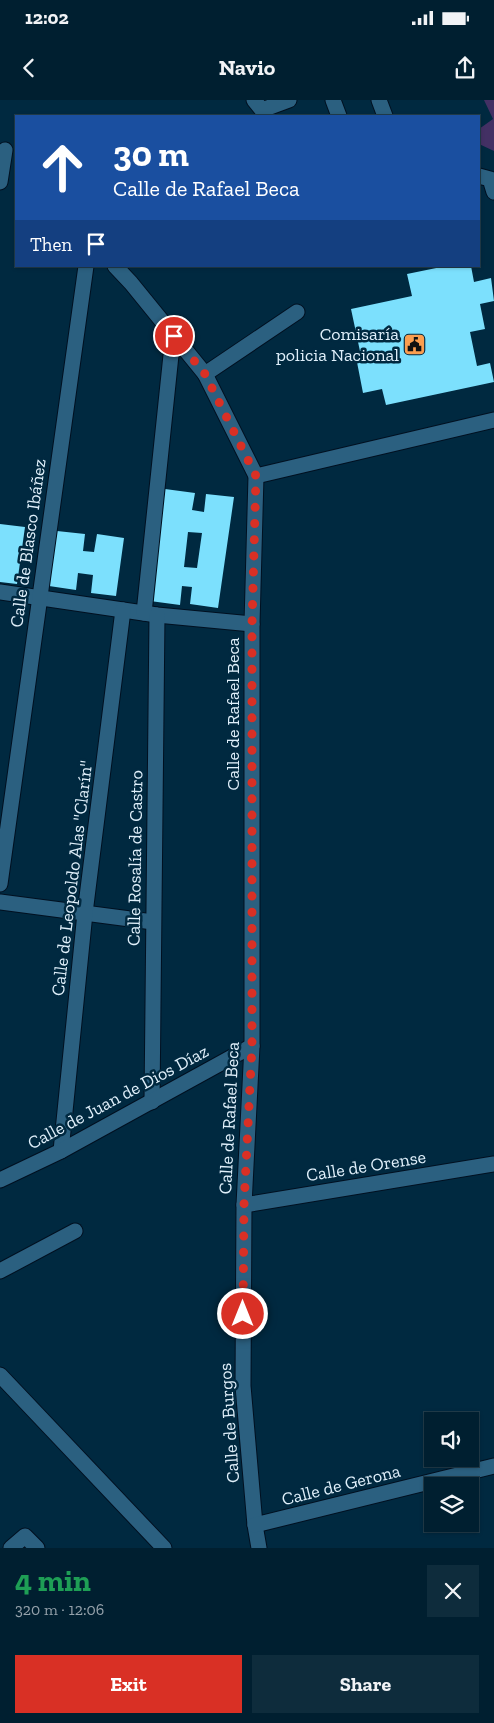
<!DOCTYPE html>
<meta charset="utf-8">
<style>
:root{--surface:#001f30;--page:#0e2c3c;--text:#f1f3f6;--muted:#95a2ab;--line:#223d4c;--accent:#d93025}
body{margin:0;font-family:"Zilla Slab",serif;background:var(--page);color:var(--text);height:100vh;display:flex;flex-direction:column;font-size:19px;white-space:nowrap}
*{box-sizing:border-box;margin:0}
p{font-size:16px;color:var(--muted)}
.icon{flex:none;width:28px;height:28px;fill:none;stroke:currentColor;stroke-width:2;stroke-linecap:round;stroke-linejoin:round}
.map{position:relative;height:1448px;overflow:hidden}
.drawer{display:flex;flex-direction:column;background:var(--surface);flex:1}
.drawer>*{flex:none}
.guide{position:absolute;left:15px;top:15px;width:465px;height:152px;border-radius:0px;box-shadow:0 1px 4px #0004,0 0 0 1px var(--line);background:#1a4fa0;color:#fff;overflow:hidden}
.fabs{position:absolute;left:424px;top:1312px;display:grid;gap:10px}
.fabs a{display:grid;place-items:center;width:55px;height:55px;border-radius:0px;background:var(--surface);box-shadow:0 1px 4px #0004,0 0 0 1px var(--line);font-size:25px}
.pin{position:absolute;display:grid;place-items:center;width:42px;height:42px;color:#fff;margin:-21px;border:2px solid #fff;border-radius:50%;box-shadow:0 1px 5px #0007}
.me{position:absolute;width:55px;margin:-28px;rotate:0deg;stroke-linejoin:round;filter:drop-shadow(0 0 4px #0008)}
.turn{display:flex;align-items:center;gap:18px;height:105px;padding:0 15px;font-size:22px}
.turn .icon{width:65px;height:65px;stroke-width:2.5}
.turn b{display:block;font-size:35px;line-height:42px}
.then{display:flex;align-items:center;height:48px;padding:0 15px;background:#0003;gap:10px;font-size:19px}
.round{display:grid;place-items:center;flex:none;width:52px;height:52px;border-radius:0px;background:var(--page)}
.overview{display:flex;align-items:center;justify-content:space-between;height:85px;padding:0 15px}
h1{font-size:30px;font-weight:700;line-height:38px;color:#1e9e55}
.cta{display:flex;gap:10px;margin-top:auto;padding:10px 15px}
.cta a{flex:1;height:58px;border-radius:0px;background:var(--accent);color:#fff;font-size:20px;font-weight:700;line-height:58px;text-align:center}
.cta a+a{background:var(--page);color:var(--text)}
.status{display:flex;justify-content:space-between;align-items:center;height:35px;padding:0 25px;background:var(--surface);direction:ltr}
.status svg{height:14px;fill:currentColor}
header{display:flex;justify-content:space-between;align-items:center;height:65px;padding:0 15px;background:var(--surface);font-size:22px;font-weight:700}
.map>svg:first-child{display:block}
.green{fill:#433064}
.building{fill:#7ce0fd;fill-rule:evenodd}
.lines{fill:none;stroke-linecap:round;stroke-linejoin:round}
.minor-casing{stroke:#001020;stroke-width:17}
.minor{stroke:#2b6080;stroke-width:15}
.route{stroke:#d93025;stroke-width:9;stroke-dasharray:0 16.2}
.labels{text-anchor:middle;dominant-baseline:central;stroke-width:5;stroke-linejoin:round;paint-order:stroke}
.poi-label{font-size:18px;fill:#e0f0fb;stroke:#002940;text-anchor:end}
.street-label{font-size:18px;fill:#e0f0fb;stroke:#002940}
</style>
<div class="status"><b>12:02</b><svg viewBox="0 0 49 12"><path d="M0 12V9h3v3zM5 12V6h3v6zM10 12V3h3v9zM15 12V0h3v12zM26 1h20v11H26zM47 4h2v5h-2z"/></svg></div>
<header><svg class="icon" aria-label="back" viewBox="0 0 24 24"><path d="M15 5l-7 7 7 7"/></svg>Navio<svg class="icon" aria-label="share" viewBox="0 0 24 24"><path d="M12 15V3M7 8l5-5 5 5M5 13v7h14v-7"/></svg></header>
<div class="map">
<svg width="494" height="1448" viewBox="0 0 494 1448">
<rect width="100%" height="100%" fill="#002940"/>
<path class="green" d="M484,0H494V51L479,44V29L493,19Z"/>
<g class="building">
<path d="M446,166H471L474,182L491,178L494,201L480,204L485,229L470,232L477,266L490,263L494,282L386,305L382,289L363,293L356,257L361,256L351,209L412,196L407,174Z"/>
<path d="M165,389L195,393L192,410L204,412L206,394L234,397L218,508L190,504L192,487L182,486L180,505L150,501ZM188,432L202,433L197,468L184,467Z"/>
<path d="M0,424L25,427L17,484L0,482Z"/>
<path d="M57,431L85,434L83,451L94,452L97,434L124,438L116,496L91,493L93,475L78,473L76,490L49,486Z"/>
</g>
<g class="lines">
<defs>
<g id="minor">
<path d="M254,0L262,10L289,0"/>
<path d="M333,0L339,16"/>
<path d="M379,0L385,16"/>
<path d="M479,76L490,79L494,92"/>
<path d="M0,82L5,50"/>
<path d="M115,166L131,183L205,274L256,376L252,524V946L244,1105L243,1286L255,1425L259,1448"/>
<path d="M205,274L297,212"/>
<path d="M256,376L494,320"/>
<path d="M0,492L157,515L252,524"/>
<path d="M144,513L173,236"/>
<path d="M0,784L86,166"/>
<path d="M0,802L153,822"/>
<path d="M152,1002L157,515"/>
<path d="M61,1051L85,813L123,510"/>
<path d="M0,1080L61,1051L252,946"/>
<path d="M244,1105L494,1064"/>
<path d="M0,1171L75,1131"/>
<path d="M0,1275L164,1448"/>
<path d="M255,1425L494,1366"/>
<path d="M11,1448L25,1436L37,1448"/>
</g>
</defs>
<use href="#minor" class="minor-casing"/>
<use href="#minor" class="minor"/>
</g>
<g class="lines">
<path class="route" d="M174,236L205,274L256,376L252,524V946L244,1105L243,1214"/>
</g>
<defs>
<symbol id="civic-square" viewBox="-11 -11 22 22"><rect x="-9" y="-9" width="18" height="18" rx="4" fill="#fb9e50" stroke="#002940"/><path d="M-.6-6.5H3V-4.5H.6V-3L4-1V1h2V6H-6V1h2V-1L-.6-3ZM-1.2 2.5V6h2.4V2.5Z" fill="#111"/></symbol>
</defs>
<g fill-rule="evenodd">
<use href="#civic-square" x="402" y="232" width="25" height="25"/>
</g>
<g class="labels">
<g class="poi-label">
<text x="399" y="234">Comisaría<tspan x="399" dy="21">policia Nacional</tspan></text>
</g>
<g class="street-label">
<text transform="translate(28 443) rotate(-82)">Calle de Blasco Ibáñez</text>
<text transform="translate(233 614) rotate(-90)">Calle de Rafael Beca</text>
<text transform="translate(135 758) rotate(-89)">Calle Rosalía de Castro</text>
<text transform="translate(72 778) rotate(-83)">Calle de Leopoldo Alas "Clarín"</text>
<text transform="translate(118 997) rotate(-28)">Calle de Juan de Dios Díaz</text>
<text transform="translate(229 1018) rotate(-87)">Calle de Rafael Beca</text>
<text transform="translate(366 1066) rotate(-9)">Calle de Orense</text>
<text transform="translate(229 1323) rotate(-94)">Calle de Burgos</text>
<text transform="translate(341 1385) rotate(-14)">Calle de Gerona</text>
</g>
</g>
</svg>
<div class="fabs">
<a><svg class="icon" aria-label="sound" viewBox="0 0 24 24"><path d="M4 9h4l5-4v14l-5-4H4zM17 9q2 3 0 6"/></svg></a>
<a><svg class="icon" aria-label="layers" viewBox="0 0 24 24"><path d="M12 4l9 5-9 5-9-5zM3 14l9 5 9-5"/></svg></a>
</div>
<div class="pin" style="left:174px;top:236px;background:#d93025"><svg class="icon" aria-label="arrive" viewBox="0 0 24 24"><path d="M6 21V4h12l-3 4 3 4H6"/></svg></div>
<svg class="me" style="left:243px;top:1214px" viewBox="-20 -20 40 40"><circle r="17" fill="#d93025" stroke="#fff" stroke-width="3"/><path d="M0-11L8 9 0 5-8 9z" fill="#fff"/></svg>
<div class="guide">
<div class="turn"><svg class="icon" aria-label="ahead" viewBox="0 0 24 24"><path d="M12 20V5M6 11l6-6 6 6"/></svg><div><b>30 m</b>Calle de Rafael Beca</div></div>
<div class="then">Then<svg class="icon" aria-label="arrive" viewBox="0 0 24 24"><path d="M6 21V4h12l-3 4 3 4H6"/></svg></div>
</div>
</div>
<section class="drawer">
<div class="overview"><div><h1>4 min</h1><p>320 m · 12:06</p></div><a class="round"><svg class="icon" aria-label="close" viewBox="0 0 24 24"><path d="M6 6l12 12M18 6L6 18"/></svg></a></div>
<div class="cta"><a>Exit</a><a>Share</a></div>
</section>
